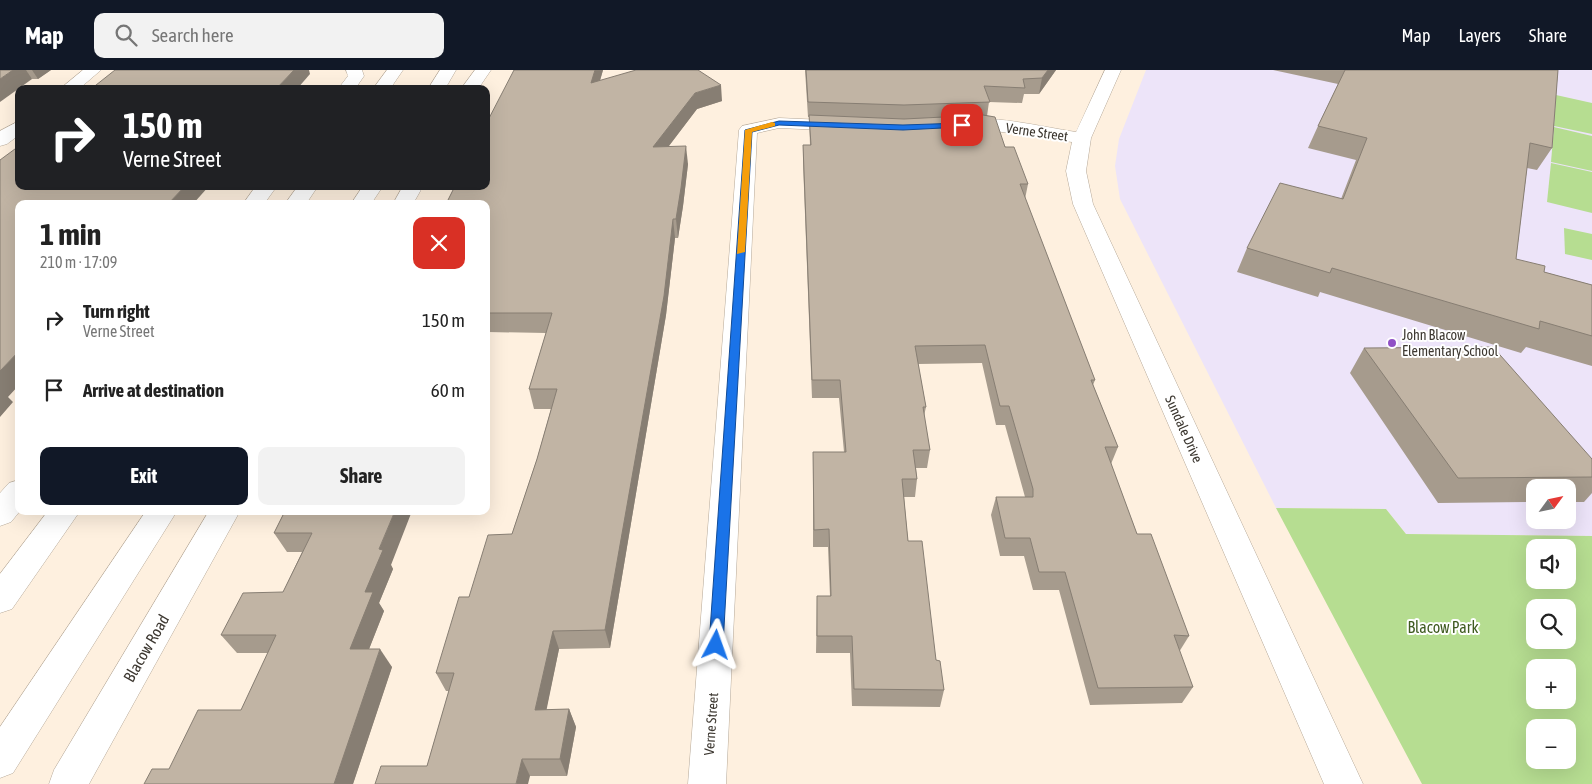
<!DOCTYPE html>
<meta charset="utf-8">
<style>
:root{--surface:#fff;--page:#f2f2f2;--text:#222;--muted:#767676;--accent:#111827}
body{margin:0;font-family:"Asap Condensed",sans-serif;background:var(--page);color:var(--text);height:100vh;display:flex;flex-direction:column;font-size:19px;white-space:nowrap}
*{box-sizing:border-box;margin:0}
p{font-size:16px;color:var(--muted)}
.icon{flex:none;width:28px;height:28px;fill:none;stroke:currentColor;stroke-width:2;stroke-linecap:round;stroke-linejoin:round}
.map{position:relative;flex:1;overflow:hidden}
.panel{position:absolute;left:15px;top:130px;width:475px;height:315px;display:flex;flex-direction:column;background:var(--surface);border-radius:10px;box-shadow:0 5px 20px #0002}
.panel>*{flex:none}
.top-card{position:absolute;left:15px;top:15px;width:475px;height:105px;border-radius:10px;box-shadow:0 5px 20px #0002;background:#202124;color:#fff;overflow:hidden}
.needle{width:32px;rotate:57deg}
.fabs{position:absolute;left:1526px;top:409px;display:grid;gap:10px}
.fabs a{display:grid;place-items:center;width:50px;height:50px;border-radius:10px;background:var(--surface);box-shadow:0 5px 20px #0002;font-size:25px}
.pin{position:absolute;display:grid;place-items:center;width:42px;height:42px;color:#fff;margin:-21px;border-radius:10px;box-shadow:0 2px 8px #0006}
.me{position:absolute;width:55px;margin:-28px;rotate:4deg;stroke-linejoin:round;filter:drop-shadow(0 0 4px #0008)}
.turn{display:flex;align-items:center;gap:18px;height:105px;padding:0 25px;font-size:22px}
.turn .icon{width:65px;height:65px;stroke-width:2.5}
.turn b{display:block;font-size:35px;line-height:42px}
.round{display:grid;place-items:center;flex:none;width:52px;height:52px;border-radius:10px;background:var(--page)}
.head{display:flex;align-items:center;justify-content:space-between;height:85px;padding:0 25px}
h1{font-size:30px;font-weight:700;line-height:38px}
.action{display:flex;gap:10px;margin-top:auto;padding:10px 25px}
.action a{flex:1;height:58px;border-radius:10px;background:var(--accent);color:#fff;font-size:20px;font-weight:700;line-height:58px;text-align:center}
.action a+a{background:var(--page);color:var(--text)}
ul{padding:0;list-style:none}
li{display:flex;align-items:center;gap:15px;height:70px;padding:0 25px}
li div{flex:1}
li b{display:block;font-size:19px}
li em{font-style:normal}
header{display:flex;align-items:center;gap:30px;box-sizing:border-box;height:70px;padding:0 25px;background:var(--accent);color:#fff}
header strong{font-size:24px}
nav{display:flex;gap:28px;margin-inline-start:auto;font-size:18px}
.search{width:350px;height:45px;background:var(--page);display:flex;align-items:center;gap:12px;box-sizing:border-box;padding:0 18px;border-radius:10px;color:var(--muted);font-size:19px}
.map>svg:first-child{display:block}
.education{fill:#ede4f9;fill-rule:evenodd}
.green{fill:#b6dd91;fill-rule:evenodd}
.lines{fill:none;stroke-linecap:round;stroke-linejoin:round}
.minor-casing{stroke:#b6a999;stroke-width:1}
.secondary-casing{stroke:#b6a999;stroke-width:1}
.minor{fill:#fff;fill-rule:evenodd}
.secondary{fill:#fff;fill-rule:evenodd}
.wall{fill:#a69b8d}
.shaded-wall{fill:#877e73}
.building{fill:#c1b4a4;stroke:#877e73}
.route{fill:#1a73e8;stroke:#114b97}
.slow{fill:#f59e0b}
.poi-dot{fill:#9050c6;stroke:#fff;stroke-width:2}
.labels{text-anchor:middle;dominant-baseline:central;stroke-width:4;stroke-linejoin:round;paint-order:stroke}
.street-label{font-size:14px;fill:#3d3831;stroke:#fff}
.poi-label{font-size:14px;fill:#3d3831;stroke:#fff;text-anchor:start}
.near-park-label{font-size:16px;fill:#3f5b20;stroke:#fff}
.near-street-label{font-size:16px;fill:#3d3831;stroke:#fff}
</style>
<header>
<strong>Map</strong>
<div class="search"><svg class="icon" aria-label="search" viewBox="0 0 24 24"><circle cx="10" cy="10" r="6"/><path d="M15 15l6 6"/></svg>Search here</div>
<nav><a>Map</a><a>Layers</a><a>Share</a></nav>
</header>
<div class="map">
<svg width="1592" height="714" viewBox="0 0 1592 714">
<rect width="100%" height="100%" fill="#fef0df"/>
<path class="education" d="M1146,0H1592V466L1406,464L1386,439L1276,438L1120,129L1115,96L1119,69ZM1535,418H1568V450H1535Z"/>
<g class="green">
<path d="M1556,25L1592,33V64L1554,56Z"/>
<path d="M1554,57L1592,66V101L1551,92Z"/>
<path d="M1551,93L1592,102V143L1547,132Z"/>
<path d="M1564,158L1592,164V190L1565,184Z"/>
<path d="M1276,438L1386,439L1406,464L1592,466V714H1422ZM1535,478H1568V510H1535ZM1535,538H1568V570H1535ZM1535,598H1568V630H1535ZM1535,658H1568V690H1535Z"/>
</g>
<g class="lines">
<defs>
<g id="minor">
<path d="M83,0H101L79,19H60Z"/>
<path d="M346,0H362L364,6L355,19H338L348,6Z"/>
<path d="M475,0H491L478,19H461Z"/>
<path d="M1105,0H1121L1091,68L1086,101L1093,134L1363,714H1324L1073,134L1066,101L1072,72L981,59H956L953,55L956,51C987,43 1042,57 1076,62Z"/>
<path d="M779,48L846,51L852,52L855,56L852,60L846,61L779,58L757,63L726,714H688L739,60L742,56Z"/>
<path d="M19,51V65L7,74L0,76V61Z"/>
<path d="M256,116H277L264,134H243Z"/>
<path d="M403,116H423L413,134H393Z"/>
<path d="M19,410L20,441L11,452L0,456V423L9,413Z"/>
<path d="M209,441H240L89,714H49L54,700Z"/>
</g>
<g id="secondary">
<path d="M387,0H403L390,19H373Z"/>
<path d="M440,0H456L445,19H428Z"/>
<path d="M298,116H318L306,134H285Z"/>
<path d="M363,116H383L371,134H351Z"/>
<path d="M48,441H80L12,539L0,543V504Z"/>
<path d="M146,441H177L13,703L0,708V657Z"/>
</g>
</defs>
<use href="#minor" class="minor-casing"/>
<use href="#secondary" class="secondary-casing"/>
<use href="#minor" class="minor"/>
<use href="#secondary" class="secondary"/>
</g>
<g class="wall">
<path d="M0,0H51L38,9H32Z"/>
<path d="M514,0H603L600,11L722,31L697,39L669,76L688,94L683,136L678,168H675L666,245L610,578L559,579L546,640L569,639L576,657L567,706H530L427,696L449,621H446L436,603L469,527L512,464L537,389L551,339H534L529,319L546,263L488,262L486,267V134Z"/>
<path d="M805,0H1056L1039,24H1024L1022,33L989,32L987,46L1028,114L1025,129L1095,310L1093,315L1118,377L1111,394L1137,464L1189,566L1179,582L1193,617L1182,633L1090,635L1059,520H1033L1024,486H1000L991,445L996,427H1025L1005,355H996L982,293L918,294L926,337L924,346L930,380L927,398H916L917,409L915,427H904L908,471L936,590L944,620L940,637L852,636L850,583H816L817,526H830L828,477H813V382H844L839,328H812L803,92V75H810L809,47H808Z"/>
<path d="M1273,0H1558L1552,78L1537,100L1527,98L1516,189L1544,202L1592,215V296L1526,277L1521,283L1320,222L1318,227L1237,202L1247,178L1341,129L1356,90L1308,78L1318,56L1338,14Z"/>
<path d="M1364,278L1592,389V423L1584,432H1568V418H1535V432L1438,433L1350,303Z"/>
<path d="M285,441L391,495L393,499L379,533L384,541L369,579L392,597L353,714H144L169,699L241,640L268,583H237L221,565L283,522L302,482H287L274,463Z"/>
</g>
<g class="shaded-wall">
<path d="M13,0H26L32,9L0,32V9Z"/>
<path d="M32,0H51L38,9Z"/>
<path d="M294,0H309L310,4L297,19H276Z"/>
<path d="M595,0H603L594,30L591,13Z"/>
<path d="M1048,0H1056L1039,24L1042,8Z"/>
<path d="M721,15L722,31L697,39L655,94L653,77L695,23Z"/>
<path d="M686,76L688,94L683,136L678,168L676,149Z"/>
<path d="M185,116H209L193,134H168Z"/>
<path d="M673,149L675,168L666,245L610,578L605,560Z"/>
<path d="M486,255L488,262L486,267Z"/>
<path d="M19,281V315L8,327L13,332L0,347V301Z"/>
<path d="M395,441H412L391,495L393,499L379,533L384,541L362,597L350,579L365,522L379,479Z"/>
<path d="M553,561L559,579L543,657L535,640Z"/>
<path d="M380,579L392,597L353,714H334Z"/>
<path d="M569,639L576,657L567,706L560,689Z"/>
<path d="M522,689L530,706L528,714H516Z"/>
</g>
<g class="building">
<path d="M0,0H13L0,9Z"/>
<path d="M115,0H294L276,19H91Z"/>
<path d="M514,0H595L591,13L636,0H698L721,15L695,23L653,77L686,76L681,118L676,149H673L664,226L605,560L553,561L535,640L569,639L560,689H522L516,714H375L381,696H427L454,603H436L459,527H469L488,465L512,464L537,389L557,319H529L552,243H486V134H446L455,116H486V54Z"/>
<path d="M806,0H1048L1042,8L1023,9L1025,18L984,16L990,32L904,35L808,32Z"/>
<path d="M1345,0H1558L1552,78L1530,73L1516,189L1545,196L1544,202L1592,215V266L1540,251L1539,259L1332,198L1330,203L1247,178L1280,113L1343,129L1367,68L1318,56Z"/>
<path d="M809,45L904,49L983,45L995,47L1005,77H1014L1028,114H1020L1095,310H1091L1118,377H1105L1137,464H1151L1189,566L1174,565L1193,617L1098,618L1065,502H1039L1030,468H1005L996,427H1033V419L1009,336H1000L985,275L915,276L926,337H923L930,380H913L917,409H902L908,471H922L936,590L940,591L944,620L854,619L852,566H817V526H831L829,459L814,460L813,382H846L840,310H812L803,75H811Z"/>
<path d="M19,76V116H185L168,134H19V281L0,301V90Z"/>
<path d="M1493,277L1592,389V407L1458,408L1364,278Z"/>
<path d="M285,441H395L379,479L383,480L365,522H373L350,579H380L334,714H144L152,699H169L198,640H241L276,565H221L243,523L283,522L312,463H274Z"/>
</g>
<path class="route" d="M779,51L903,55L962,53L965,55L962,57L903,60L779,55L752,62L723,575L721,580L716,582L711,580L709,575L745,60Z"/>
<path class="slow" d="M772,52L775,53V56L752,62L745,182L737,184L745,60Z"/>
<circle class="poi-dot" cx="1392" cy="273" r="5"/>
<g class="labels">
<g class="street-label">
<text transform="translate(1037 62) rotate(8)">Verne Street</text>
<text transform="translate(1184 359) rotate(66)">Sundale Drive</text>
<text transform="translate(711 654) rotate(-86)">Verne Street</text>
</g>
<g class="poi-label">
<text x="1402" y="265">John Blacow<tspan x="1402" dy="16">Elementary School</tspan></text>
</g>
<g class="near-park-label">
<text x="1443" y="557">Blacow Park</text>
</g>
<g class="near-street-label">
<text transform="translate(146 578) rotate(-60)">Blacow Road</text>
</g>
</g>
</svg>
<div class="fabs">
<a><svg class="needle" viewBox="-14 -14 28 28"><path d="M0-13l5 13h-10z" fill="#e53935"/><path d="M0 13l5-13h-10z" fill="#767676"/></svg></a>
<a><svg class="icon" aria-label="sound" viewBox="0 0 24 24"><path d="M4 9h4l5-4v14l-5-4H4zM17 9q2 3 0 6"/></svg></a>
<a><svg class="icon" aria-label="search" viewBox="0 0 24 24"><circle cx="10" cy="10" r="6"/><path d="M15 15l6 6"/></svg></a>
<a>+</a>
<a>−</a>
</div>
<div class="pin" style="left:962px;top:55px;background:#d93025"><svg class="icon" aria-label="arrive" viewBox="0 0 24 24"><path d="M6 21V4h12l-3 4 3 4H6"/></svg></div>
<svg class="me" style="left:716px;top:575px" viewBox="-20 -20 40 40"><path d="M0-17L14 15 0 8-14 15z" fill="#1a73e8" stroke="#fff" stroke-width="4"/></svg>
<div class="top-card">
<div class="turn"><svg class="icon" aria-label="right" viewBox="0 0 24 24"><path d="M7 20v-9h11M14 6l5 5-5 5"/></svg><div><b>150 m</b>Verne Street</div></div>
</div>
<section class="panel">
<div class="head"><div><h1>1 min</h1><p>210 m · 17:09</p></div><a class="round" style="background:#d93025;color:#fff"><svg class="icon" aria-label="close" viewBox="0 0 24 24"><path d="M6 6l12 12M18 6L6 18"/></svg></a></div>
<ul>
<li><svg class="icon" aria-label="right" viewBox="0 0 24 24"><path d="M7 20v-9h11M14 6l5 5-5 5"/></svg><div><b>Turn right</b><p>Verne Street</p></div><em>150 m</em></li>
<li><svg class="icon" aria-label="arrive" viewBox="0 0 24 24"><path d="M6 21V4h12l-3 4 3 4H6"/></svg><div><b>Arrive at destination</b></div><em>60 m</em></li>
</ul>
<div class="action"><a>Exit</a><a>Share</a></div>
</section>
</div>
